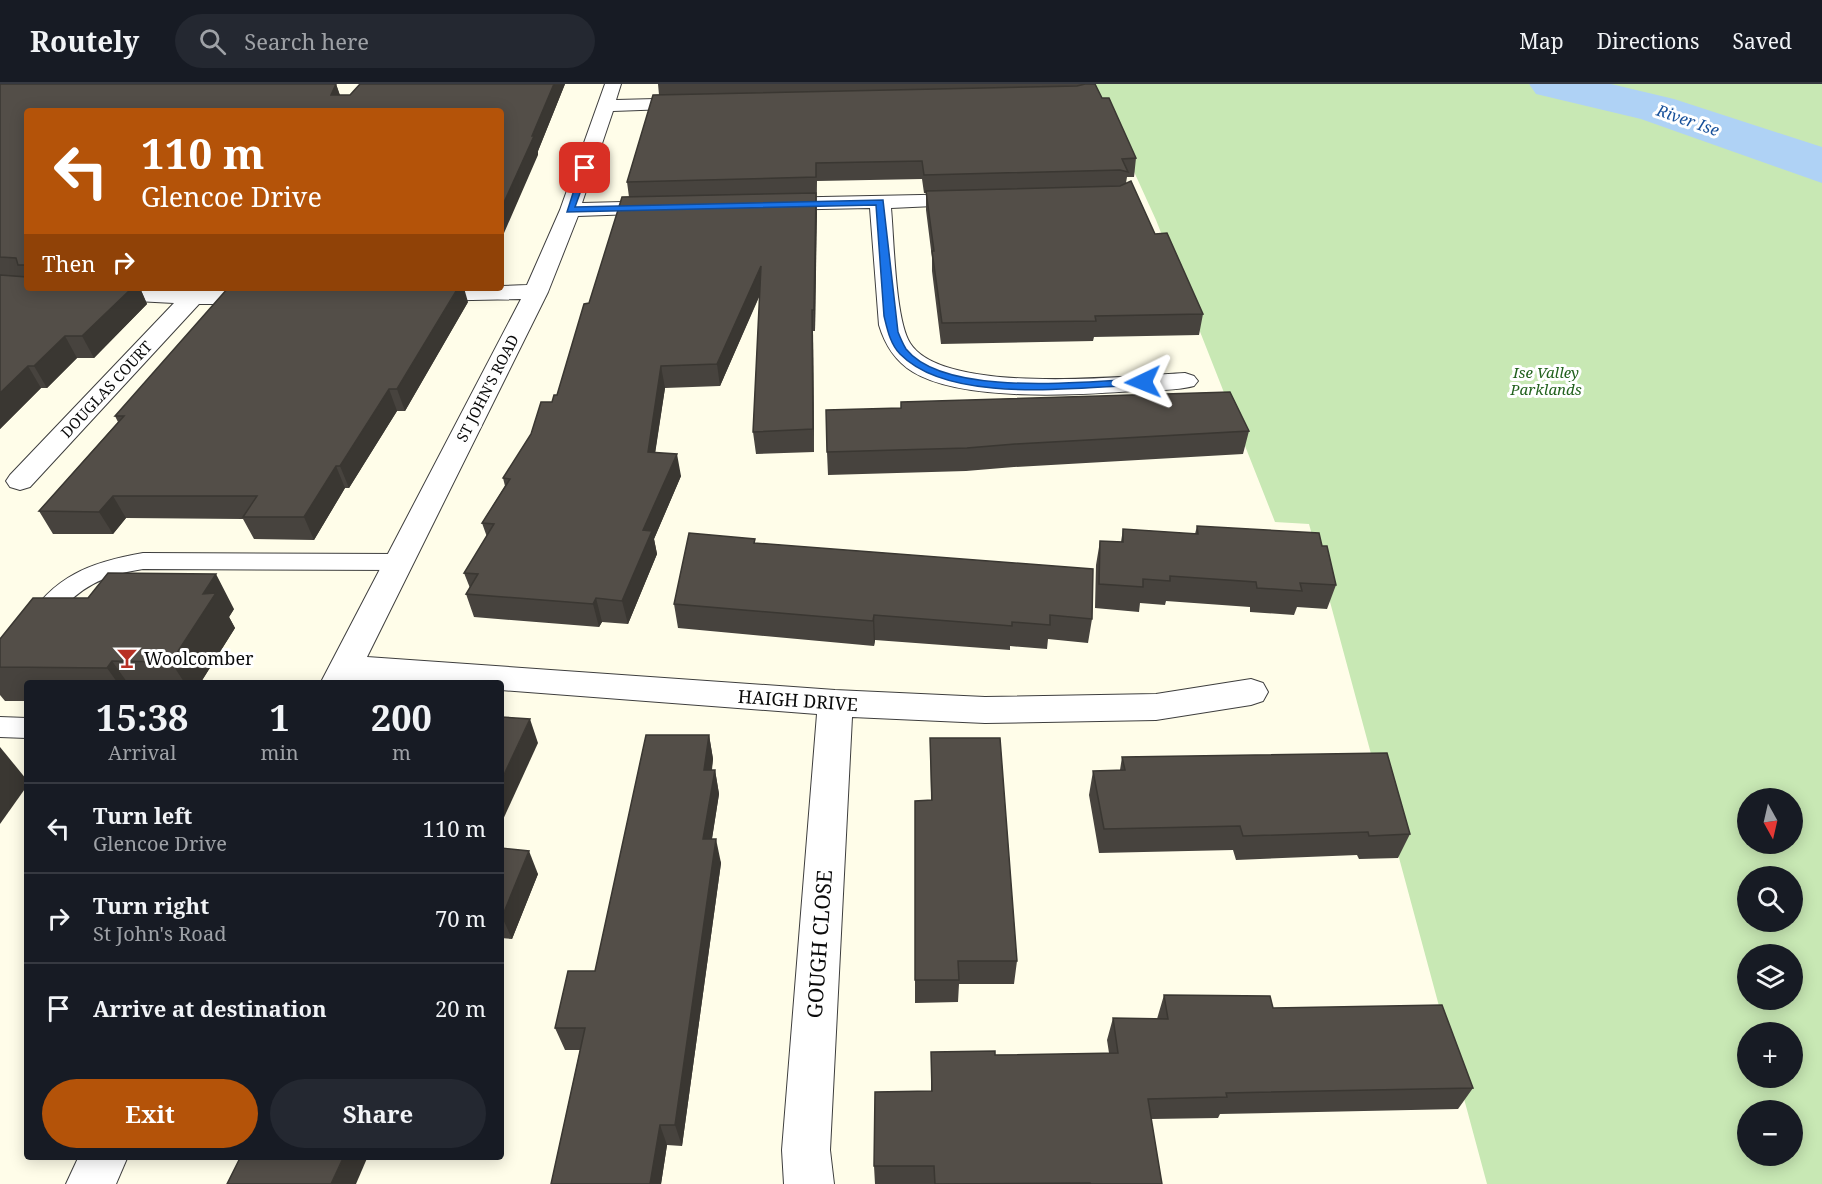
<!DOCTYPE html>
<meta charset="utf-8">
<style>
:root{--surface:#171b24;--page:#242831;--text:#f1f3f6;--muted:#9ea1a6;--line:#363941;--accent:#b45309}
body{margin:0;font-family:"Noto Serif",serif;background:var(--page);color:var(--text);height:100vh;display:flex;flex-direction:column;font-size:22px;white-space:nowrap}
*{box-sizing:border-box;margin:0}
p{font-size:20px;color:var(--muted)}
.icon{flex:none;width:33px;height:33px;fill:none;stroke:currentColor;stroke-width:2;stroke-linecap:round;stroke-linejoin:round}
.map{position:relative;flex:1;overflow:hidden}
.details{position:absolute;left:24px;top:596px;width:480px;height:480px;display:flex;flex-direction:column;background:var(--surface);border-radius:6px;box-shadow:0 3px 15px #0003}
.details>*{flex:none}
.banner{position:absolute;left:24px;top:24px;width:480px;height:183px;border-radius:6px;box-shadow:0 3px 15px #0003;background:#b45309;color:#fff;overflow:hidden}
.needle{width:39px;rotate:172deg}
.tools{position:absolute;left:1737px;top:704px;display:grid;gap:12px}
.tools a{display:grid;place-items:center;width:66px;height:66px;border-radius:50%;background:var(--surface);box-shadow:0 3px 15px #0003;font-size:30px}
.pin{position:absolute;display:grid;place-items:center;width:51px;height:51px;color:#fff;margin:-26px;border-radius:12px;box-shadow:0 3px 9px #0006}
.me{position:absolute;width:66px;margin:-33px;rotate:268deg;stroke-linejoin:round;filter:drop-shadow(0 0 4px #0008)}
.turn{display:flex;align-items:center;gap:21px;height:126px;padding:0 18px;font-size:27px}
.turn .icon{width:78px;height:78px;stroke-width:2.5}
.turn b{display:block;font-size:42px;line-height:51px}
.then{display:flex;align-items:center;height:57px;padding:0 18px;background:#0003;gap:12px;font-size:22px}
.eta{display:flex;justify-content:space-evenly;align-items:center;height:102px;text-align:center}
.eta b{font-size:36px;font-weight:700;line-height:42px}
.button{display:flex;gap:12px;margin-top:auto;padding:12px 18px}
.button a{flex:1;height:69px;border-radius:36px;background:var(--accent);color:#fff;font-size:24px;font-weight:700;line-height:69px;text-align:center}
.button a+a{background:var(--page);color:var(--text)}
ul{padding:0;list-style:none}
li{display:flex;align-items:center;gap:18px;height:90px;padding:0 18px;border-top:2px solid var(--line)}
li div{flex:1}
li b{display:block;font-size:22px}
li em{font-style:normal}
header{display:flex;align-items:center;gap:36px;box-sizing:border-box;height:84px;padding:0 30px;background:var(--surface);border-bottom:2px solid var(--line)}
header strong{font-size:28px}
nav{display:flex;gap:33px;margin-inline-start:auto;font-size:21px}
.search{width:420px;height:54px;background:var(--page);display:flex;align-items:center;gap:15px;box-sizing:border-box;padding:0 21px;border-radius:33px;color:var(--muted);font-size:22px}
.map>svg:first-child{display:block}
.green{fill:#c8e8b4;fill-rule:evenodd}
.lines{fill:none;stroke-linecap:round;stroke-linejoin:round}
.river{fill:#afd2f5;fill-rule:evenodd}
.service-casing{stroke:#3e3e3e;stroke-width:2}
.minor-casing{stroke:#3e3e3e;stroke-width:2}
.service{fill:#fff;fill-rule:evenodd}
.minor{fill:#fff;fill-rule:evenodd}
.wall{fill:#47433e}
.shaded-wall{fill:#3a3732}
.building{fill:#534e48;stroke:#3a3732;stroke-width:1.5}
.route{fill:#1a73e8;stroke:#114b97;stroke-width:1.5}
.labels{text-anchor:middle;dominant-baseline:central;stroke-width:6;stroke-linejoin:round;paint-order:stroke}
.far-park-label{font-size:15px;font-style:italic;fill:#22611d;stroke:#fff}
.far-street-label{font-size:15px;fill:#0b0b0b;stroke:#fff}
.far-water-label{font-size:16px;font-style:italic;fill:#17509a;stroke:#fff}
.poi-label{font-size:18px;fill:#0b0b0b;stroke:#fff;text-anchor:start}
.street-label{font-size:18px;fill:#0b0b0b;stroke:#fff}
.near-street-label{font-size:21px;fill:#0b0b0b;stroke:#fff}
</style>
<header>
<strong>Routely</strong>
<div class="search"><svg class="icon" aria-label="search" viewBox="0 0 24 24"><circle cx="10" cy="10" r="6"/><path d="M15 15l6 6"/></svg>Search here</div>
<nav><a>Map</a><a>Directions</a><a>Saved</a></nav>
</header>
<div class="map">
<svg width="1822" height="1100" viewBox="0 0 1822 1100">
<rect width="100%" height="100%" fill="#fffde9"/>
<path class="green" d="M1090,0H1822V1100H1487L1309,440L1275,438L1156,136L1105,24ZM1748,714H1792V759H1748ZM1748,792H1792V837H1748ZM1748,870H1792V915H1748ZM1748,948H1792V993H1748ZM1748,1026H1792V1071H1748Z"/>
<g class="lines">
<path class="river" d="M1529,0H1611L1674,15L1822,63V99L1641,35L1536,10Z"/>
<defs>
<g id="service">
<path d="M143,469L400,470L408,473L412,478L408,483L400,486L143,485C113,490 89,497 67,520C61,528 54,540 46,546C40,550 34,548 28,546L24,540C53,492 91,478 143,469Z"/>
<path d="M0,633L27,634V654L0,653Z"/>
</g>
<g id="minor">
<path d="M605,0H621L616,16L696,14L702,15L705,19L702,23L696,24L613,27L582,119L664,117L671,119L674,123L671,127L664,129L578,132L548,208L367,573L835,606L985,613L1156,610L1251,595L1263,599L1268,608L1263,617L1251,621L1156,636L985,639L852,633L830,1066L834,1100H784L782,1066L817,630L501,606V598H321L521,215L421,217L413,215L409,210L413,205L417,204H501V202L527,201L560,126Z"/>
<path d="M970,110L977,112L980,116L977,120L891,124C894,155 895,235 910,259C943,312 1128,292 1185,289L1194,292L1198,297L1194,302C1175,307 1154,306 1135,307C1078,311 962,318 913,288C895,277 885,261 879,241L870,124L773,126L766,124L763,120L766,116L773,114Z"/>
<path d="M89,204L265,206L273,208L277,213L273,218L265,220H199L30,403L20,406L10,403L6,397L10,391L174,219L98,215L90,213L86,208Z"/>
<path d="M79,1072H128L116,1100H66Z"/>
</g>
</defs>
<use href="#service" class="service-casing"/>
<use href="#minor" class="minor-casing"/>
<use href="#service" class="service"/>
<use href="#minor" class="minor"/>
</g>
<g class="wall">
<path d="M0,0H336L340,11H350L360,0H565L538,67V71L501,27H27V204H140L147,220L94,274H77L47,304H41L0,345Z"/>
<path d="M658,0H1095L1102,14L1136,74L1134,93H1127L1126,99L1155,150L1203,230L1199,251L1094,253L1093,257L941,260L932,187V174L926,126V109H924L922,95L817,97L815,247H813L814,368L756,370L753,348L760,211L720,302L665,304L655,368L681,392L654,455L657,470L628,540L602,538L599,543L474,533L466,510L470,504L464,489L487,453L482,439L505,402L503,394L557,311L589,219L629,113L627,98L659,11Z"/>
<path d="M468,218L405,327H397L349,404H345L314,456L254,455L243,435L126,434L113,450H53L39,427L118,338L115,332Z"/>
<path d="M901,318L1249,347L1243,370L1014,383L966,387L828,391L827,368L901,324Z"/>
<path d="M1197,442L1322,462L1336,501L1327,525L1297,523L1294,531L1250,528V523L1166,517L1165,521L1140,519L1139,528L1095,524L1096,481L1100,457L1121,458L1123,445L1195,450Z"/>
<path d="M755,459L1092,535L1088,559L1048,555L1047,565L1010,562V566L875,556L874,562L678,544L674,520Z"/>
<path d="M234,525L229,533L235,544L201,598H27V617H5L0,611V555Z"/>
<path d="M709,651L713,675L712,686H715L719,710L712,755L721,779L682,1062L667,1061L661,1100H551L580,966H565L555,944L595,887Z"/>
<path d="M930,654L1017,877L1014,900H959L958,918L915,919V717L931,716Z"/>
<path d="M1122,673L1410,750L1398,774L1359,775L1357,771L1236,776L1233,766L1099,769L1089,711L1093,687L1120,686Z"/>
<path d="M501,764L538,790L512,855L501,854Z"/>
<path d="M1164,911L1273,924L1473,1004L1458,1025L1220,1030L1218,1034L1151,1035L1162,1100H875L874,1082L931,1007V968L995,971L1109,969L1107,956L1113,934L1157,935Z"/>
</g>
<g class="shaded-wall">
<path d="M336,0L342,18L331,11Z"/>
<path d="M554,0H565L538,67V71L501,156V125Z"/>
<path d="M816,109L817,129L815,247L814,226Z"/>
<path d="M761,182L763,203L720,302L717,280Z"/>
<path d="M132,204H140L147,220L94,274L82,252Z"/>
<path d="M458,204H464L468,218L405,327L397,305Z"/>
<path d="M812,226L813,247L814,368L813,345Z"/>
<path d="M65,252L77,274L47,304L34,282Z"/>
<path d="M28,282L41,304L0,345V309Z"/>
<path d="M661,282L665,304L652,390L648,368Z"/>
<path d="M389,305L397,327L349,404L340,382Z"/>
<path d="M677,370L681,392L654,455L657,470L628,540L622,517L643,446Z"/>
<path d="M336,382L345,404L314,456L304,433Z"/>
<path d="M113,412L126,434L113,450L99,428Z"/>
<path d="M216,490L234,525L229,533L235,544L201,598H184L171,578L203,510Z"/>
<path d="M596,514L602,538L599,543L593,520Z"/>
<path d="M874,531L875,556L874,562L873,537Z"/>
<path d="M112,577L127,598H117L107,584Z"/>
<path d="M530,635L538,659L501,740V697Z"/>
<path d="M709,651L713,675L708,710L704,686Z"/>
<path d="M0,663L27,696V702L0,740Z"/>
<path d="M715,686L719,710L708,779L703,755Z"/>
<path d="M716,755L721,779L682,1062L675,1041Z"/>
<path d="M529,767L538,790L512,855L502,833Z"/>
<path d="M660,1041L667,1061L661,1100H650Z"/>
<path d="M344,1072H368L356,1100H331Z"/>
</g>
<g class="building">
<path d="M0,0H336L331,11H350L360,0H554L532,52H534L501,125V27H27V181H18L16,174L0,173Z"/>
<path d="M1085,0H1095L1102,14H1109L1136,74L1122,75L1128,88L1120,86L924,91L922,77L816,79V93L627,98L653,11L1077,2Z"/>
<path d="M1131,97L1155,150L1167,149L1203,230L1095,232L1096,237L942,239L932,167H934L926,107L1120,102Z"/>
<path d="M816,109L814,226H812L813,345L753,348L761,182L717,280L661,282L648,368L677,370L643,446L652,447L622,517L596,514L593,520L466,510L478,490L464,489L494,440L482,439L510,395L503,394L531,350L541,318H552L554,311H557L584,220L589,219L622,113Z"/>
<path d="M0,191L27,193V204H132L82,252H65L34,282H28L0,309Z"/>
<path d="M228,204H458L397,305H389L340,382H336L304,433H243L257,412H113L99,428L39,427L124,332H115Z"/>
<path d="M1230,308L1249,347L1015,360L967,364L827,368L826,326L901,324V318Z"/>
<path d="M1197,442L1319,449L1322,462H1327L1336,501L1300,499L1302,507L1257,504L1256,498L1170,492V497L1143,495V503L1099,500L1100,457L1123,458V445L1198,450Z"/>
<path d="M689,449L755,455L754,459L1093,485L1092,535L1050,531V541L1012,538V542L874,531L873,537L674,520Z"/>
<path d="M108,489L216,490L203,510L216,509L171,578L112,577L107,584L0,583V555L33,514H88Z"/>
<path d="M501,633L530,635L501,697Z"/>
<path d="M646,651H709L704,686H715L703,755H716L675,1041H660L650,1100H551L585,944H555L568,887H595Z"/>
<path d="M930,654H1000L1017,877H958L959,896H915V717L932,716Z"/>
<path d="M1387,669L1410,750L1369,752L1368,748L1243,752L1240,742L1104,745L1093,687L1125,686L1122,673Z"/>
<path d="M501,764L529,767L502,833H501Z"/>
<path d="M1164,911L1270,912L1273,924L1442,921L1473,1004L1226,1009L1227,1013L1148,1015L1162,1100H1091L1090,1099L935,1100L934,1082H874L875,1008L932,1007L931,968L995,967V971L1118,969L1113,934L1168,935Z"/>
<path d="M241,1072H344L331,1100H227Z"/>
</g>
<path class="route" d="M585,82L589,84L575,123L883,116L898,248C900,253 903,260 906,265C945,314 1086,297 1143,295L1149,298L1143,301C1076,303 950,321 900,270C890,260 887,244 884,232L876,121L567,128L581,84Z"/>
<defs>
<symbol id="bar-bare" viewBox="-9 -9 18 18"><path d="M-6-5H6L.8 .8V4.5H3.5V6h-7V4.5H-.8V.8Z" fill="#b83125" stroke="#fff" stroke-width="2.5" paint-order="stroke"/></symbol>
</defs>
<g fill-rule="evenodd">
<use href="#bar-bare" x="112" y="559" width="30" height="30"/>
</g>
<g class="labels">
<g class="far-park-label">
<text x="1546" y="288">Ise Valley<tspan x="1546" dy="17">Parklands</tspan></text>
</g>
<g class="far-street-label">
<text transform="translate(487 304) rotate(-63)">ST JOHN'S ROAD</text>
<text transform="translate(106 305) rotate(-47)">DOUGLAS COURT</text>
</g>
<g class="far-water-label">
<text transform="translate(1688 36) rotate(19)">River Ise</text>
</g>
<g class="poi-label">
<text x="144" y="574">Woolcomber</text>
</g>
<g class="street-label">
<text transform="translate(798 616) rotate(4)">HAIGH DRIVE</text>
</g>
<g class="near-street-label">
<text transform="translate(819 860) rotate(-86)">GOUGH CLOSE</text>
</g>
</g>
</svg>
<div class="tools">
<a><svg class="needle" viewBox="-14 -14 28 28"><path d="M0-13l5 13h-10z" fill="#e53935"/><path d="M0 13l5-13h-10z" fill="#9ea1a6"/></svg></a>
<a><svg class="icon" aria-label="search" viewBox="0 0 24 24"><circle cx="10" cy="10" r="6"/><path d="M15 15l6 6"/></svg></a>
<a><svg class="icon" aria-label="layers" viewBox="0 0 24 24"><path d="M12 4l9 5-9 5-9-5zM3 14l9 5 9-5"/></svg></a>
<a>+</a>
<a>−</a>
</div>
<div class="pin" style="left:585px;top:84px;background:#d93025"><svg class="icon" aria-label="arrive" viewBox="0 0 24 24"><path d="M6 21V4h12l-3 4 3 4H6"/></svg></div>
<svg class="me" style="left:1143px;top:298px" viewBox="-20 -20 40 40"><path d="M0-17L14 15 0 8-14 15z" fill="#1a73e8" stroke="#fff" stroke-width="4"/></svg>
<div class="banner">
<div class="turn"><svg class="icon" aria-label="left" viewBox="0 0 24 24"><path d="M17 20v-9H6M10 6l-5 5 5 5"/></svg><div><b>110 m</b>Glencoe Drive</div></div>
<div class="then">Then<svg class="icon" aria-label="right" viewBox="0 0 24 24"><path d="M7 20v-9h11M14 6l5 5-5 5"/></svg></div>
</div>
<section class="details">
<div class="eta">
<div><b>15:38</b><p>Arrival</p></div>
<div><b>1</b><p>min</p></div>
<div><b>200</b><p>m</p></div>
</div>
<ul>
<li><svg class="icon" aria-label="left" viewBox="0 0 24 24"><path d="M17 20v-9H6M10 6l-5 5 5 5"/></svg><div><b>Turn left</b><p>Glencoe Drive</p></div><em>110 m</em></li>
<li><svg class="icon" aria-label="right" viewBox="0 0 24 24"><path d="M7 20v-9h11M14 6l5 5-5 5"/></svg><div><b>Turn right</b><p>St John's Road</p></div><em>70 m</em></li>
<li><svg class="icon" aria-label="arrive" viewBox="0 0 24 24"><path d="M6 21V4h12l-3 4 3 4H6"/></svg><div><b>Arrive at destination</b></div><em>20 m</em></li>
</ul>
<div class="button"><a>Exit</a><a>Share</a></div>
</section>
</div>
